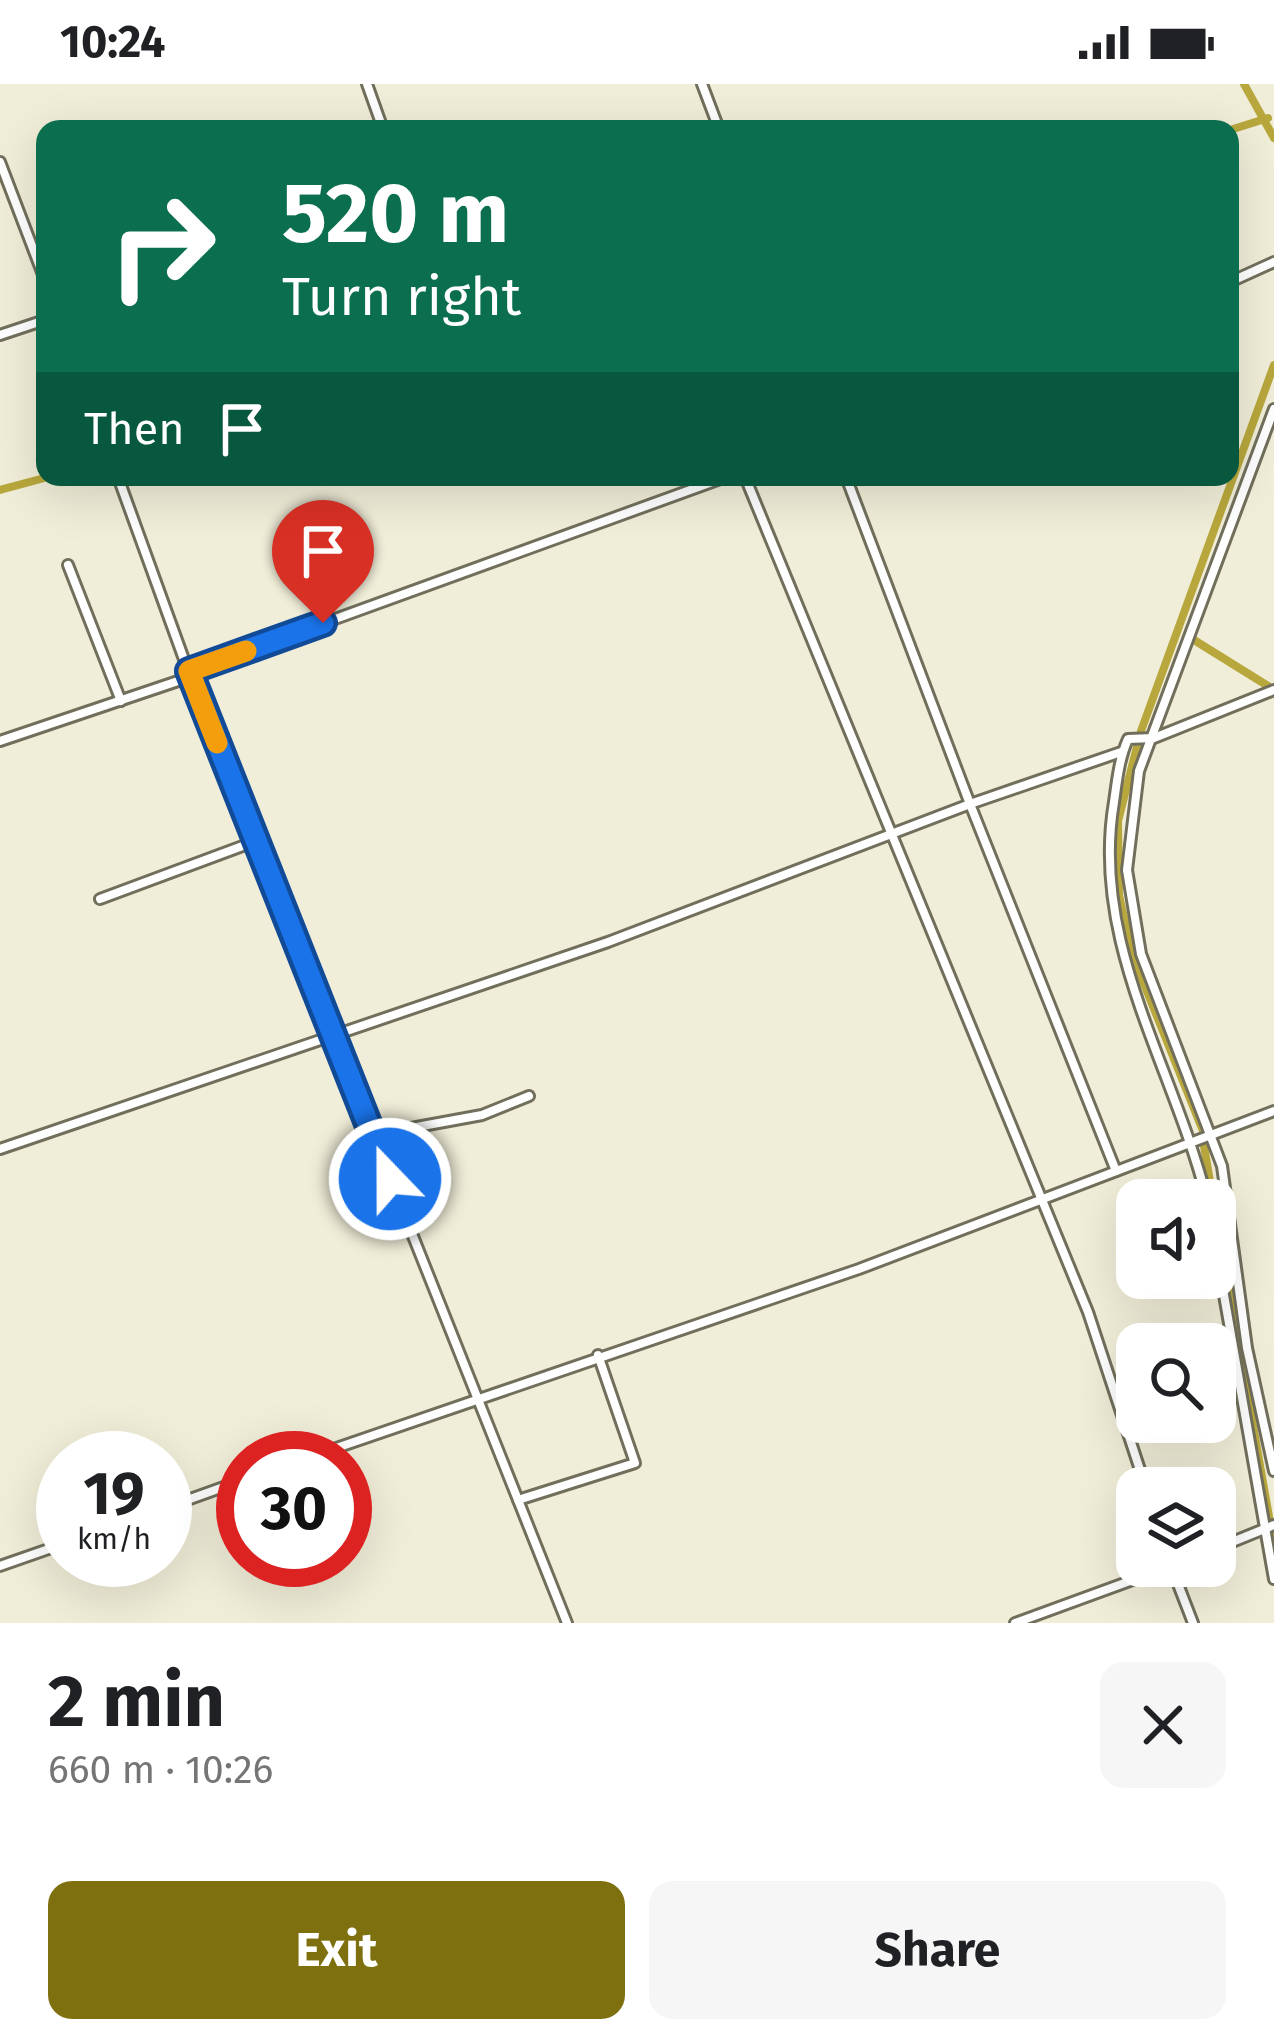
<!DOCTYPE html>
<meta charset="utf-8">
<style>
:root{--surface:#fff;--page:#f6f6f6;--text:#202124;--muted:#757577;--accent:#7e700e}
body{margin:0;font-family:"Fira Sans",sans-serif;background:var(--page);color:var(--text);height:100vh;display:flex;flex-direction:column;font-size:45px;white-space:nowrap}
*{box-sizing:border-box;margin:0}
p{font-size:39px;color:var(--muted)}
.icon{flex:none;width:66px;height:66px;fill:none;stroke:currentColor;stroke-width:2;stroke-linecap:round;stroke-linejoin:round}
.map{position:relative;height:1539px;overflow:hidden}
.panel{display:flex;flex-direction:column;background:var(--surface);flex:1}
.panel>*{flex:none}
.hud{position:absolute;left:36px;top:36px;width:1203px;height:366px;border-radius:24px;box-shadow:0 12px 48px #0002;background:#0b6e4f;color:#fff;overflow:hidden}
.buttons{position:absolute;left:1116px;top:1095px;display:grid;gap:24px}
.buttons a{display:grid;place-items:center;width:120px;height:120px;border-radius:24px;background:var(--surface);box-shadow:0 12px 48px #0002;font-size:60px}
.speed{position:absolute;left:36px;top:1347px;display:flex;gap:24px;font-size:60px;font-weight:700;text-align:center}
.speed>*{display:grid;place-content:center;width:156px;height:156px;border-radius:50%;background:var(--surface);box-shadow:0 12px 48px #0002;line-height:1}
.speed small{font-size:30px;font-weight:400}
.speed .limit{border:18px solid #d22;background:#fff;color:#111}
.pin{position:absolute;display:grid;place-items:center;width:102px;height:102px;color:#fff;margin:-123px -51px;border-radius:50% 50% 50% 0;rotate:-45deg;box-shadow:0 0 12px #0007}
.pin .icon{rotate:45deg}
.me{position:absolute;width:132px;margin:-66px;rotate:338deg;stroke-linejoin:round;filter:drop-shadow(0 0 9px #0008)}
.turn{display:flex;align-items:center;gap:42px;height:252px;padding:0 48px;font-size:54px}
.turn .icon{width:156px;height:156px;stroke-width:2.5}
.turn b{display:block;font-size:84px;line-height:102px}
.then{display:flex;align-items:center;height:114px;padding:0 48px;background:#0003;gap:24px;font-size:45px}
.round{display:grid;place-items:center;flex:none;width:126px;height:126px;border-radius:24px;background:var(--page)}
.overview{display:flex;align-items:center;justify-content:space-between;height:204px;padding:0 48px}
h1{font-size:72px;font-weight:700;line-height:90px}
.button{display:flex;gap:24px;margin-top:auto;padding:24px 48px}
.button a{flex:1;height:138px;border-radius:24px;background:var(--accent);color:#fff;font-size:48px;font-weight:700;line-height:138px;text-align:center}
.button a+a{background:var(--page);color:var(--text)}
.status{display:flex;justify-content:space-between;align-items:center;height:84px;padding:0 60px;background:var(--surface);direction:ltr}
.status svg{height:33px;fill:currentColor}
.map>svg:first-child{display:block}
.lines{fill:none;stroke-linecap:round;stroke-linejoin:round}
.canal{stroke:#b8a73c;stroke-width:8}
.street-casing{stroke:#716f5c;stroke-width:14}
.street{stroke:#fff;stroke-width:8}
.route-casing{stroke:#114b97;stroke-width:30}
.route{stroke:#1a73e8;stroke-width:21}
.slow{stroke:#f59e0b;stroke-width:21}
</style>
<div class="status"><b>10:24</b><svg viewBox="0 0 49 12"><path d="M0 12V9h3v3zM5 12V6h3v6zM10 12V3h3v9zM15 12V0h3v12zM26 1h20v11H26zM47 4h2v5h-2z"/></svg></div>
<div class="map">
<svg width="1274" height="1539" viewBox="0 0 1274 1539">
<rect width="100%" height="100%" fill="#f0edd8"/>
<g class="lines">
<g class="canal">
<path d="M1244,0L1274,54"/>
<path d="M1230,46L1268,34"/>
<path d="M0,406L48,393"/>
<path d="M1194,556L1268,602"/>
<path d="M1203,1047L1132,870L1119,811L1118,737L1141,647L1274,281"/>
<path d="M1204,1062L1213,1116"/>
<path d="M1215,1126L1274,1461"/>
</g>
<defs>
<g id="street">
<path d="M367,0L383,45"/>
<path d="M702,0L719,45"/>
<path d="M0,78L45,196"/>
<path d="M1230,198L1274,178"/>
<path d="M0,251L45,236"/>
<path d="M1274,325L1139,687L1127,786L1141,870L1222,1082L1247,1264L1274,1387"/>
<path d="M118,393L190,592L567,1539"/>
<path d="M745,393L1088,1228L1146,1404"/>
<path d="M68,481L121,617"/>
<path d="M0,657L187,594L189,588L726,393"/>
<path d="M100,815L256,757"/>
<path d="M373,1051L482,1031L529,1012"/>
<path d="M0,1065L608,858L970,720L846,393"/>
<path d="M1116,1087L970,720L1121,668"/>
<path d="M1207,1116C1174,983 1090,860 1114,718C1117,697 1119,675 1128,655L1154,654L1274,606"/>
<path d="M1215,1160L1274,1495"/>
<path d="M307,1374L859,1185L1274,1027"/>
<path d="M518,1416L635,1379L598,1271"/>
<path d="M165,1424L243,1396"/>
<path d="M1215,1465L1274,1441"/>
<path d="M0,1482L63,1460"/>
<path d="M1171,1482L1193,1539"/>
<path d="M1015,1539L1171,1482"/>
</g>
</defs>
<use href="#street" class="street-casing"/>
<use href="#street" class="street"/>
</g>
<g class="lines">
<defs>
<path id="route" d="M323,539L189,587L390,1095"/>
</defs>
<use href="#route" class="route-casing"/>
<use href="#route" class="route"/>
<path class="slow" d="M217,659L189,587L246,567"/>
</g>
</svg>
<div class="buttons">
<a><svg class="icon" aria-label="sound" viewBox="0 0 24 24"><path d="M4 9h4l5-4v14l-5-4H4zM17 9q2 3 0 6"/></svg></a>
<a><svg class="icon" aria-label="search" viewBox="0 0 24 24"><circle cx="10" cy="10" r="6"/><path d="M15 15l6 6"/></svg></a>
<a><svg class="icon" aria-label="layers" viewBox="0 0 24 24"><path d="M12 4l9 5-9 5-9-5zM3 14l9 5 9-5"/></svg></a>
</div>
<div class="speed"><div>19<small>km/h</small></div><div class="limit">30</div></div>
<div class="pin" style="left:323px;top:539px;background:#d93025"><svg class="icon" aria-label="arrive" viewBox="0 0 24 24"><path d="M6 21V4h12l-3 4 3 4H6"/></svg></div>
<svg class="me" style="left:390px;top:1095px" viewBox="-20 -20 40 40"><circle r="17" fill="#1a73e8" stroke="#fff" stroke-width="3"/><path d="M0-11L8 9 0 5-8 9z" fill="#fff"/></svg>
<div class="hud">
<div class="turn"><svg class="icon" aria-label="right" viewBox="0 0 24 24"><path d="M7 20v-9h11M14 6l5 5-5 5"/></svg><div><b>520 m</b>Turn right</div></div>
<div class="then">Then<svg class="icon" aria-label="arrive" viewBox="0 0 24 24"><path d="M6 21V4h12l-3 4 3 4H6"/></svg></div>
</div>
</div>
<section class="panel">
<div class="overview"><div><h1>2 min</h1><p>660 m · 10:26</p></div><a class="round"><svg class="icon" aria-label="close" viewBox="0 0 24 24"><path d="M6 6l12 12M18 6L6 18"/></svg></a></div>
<div class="button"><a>Exit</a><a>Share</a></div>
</section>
